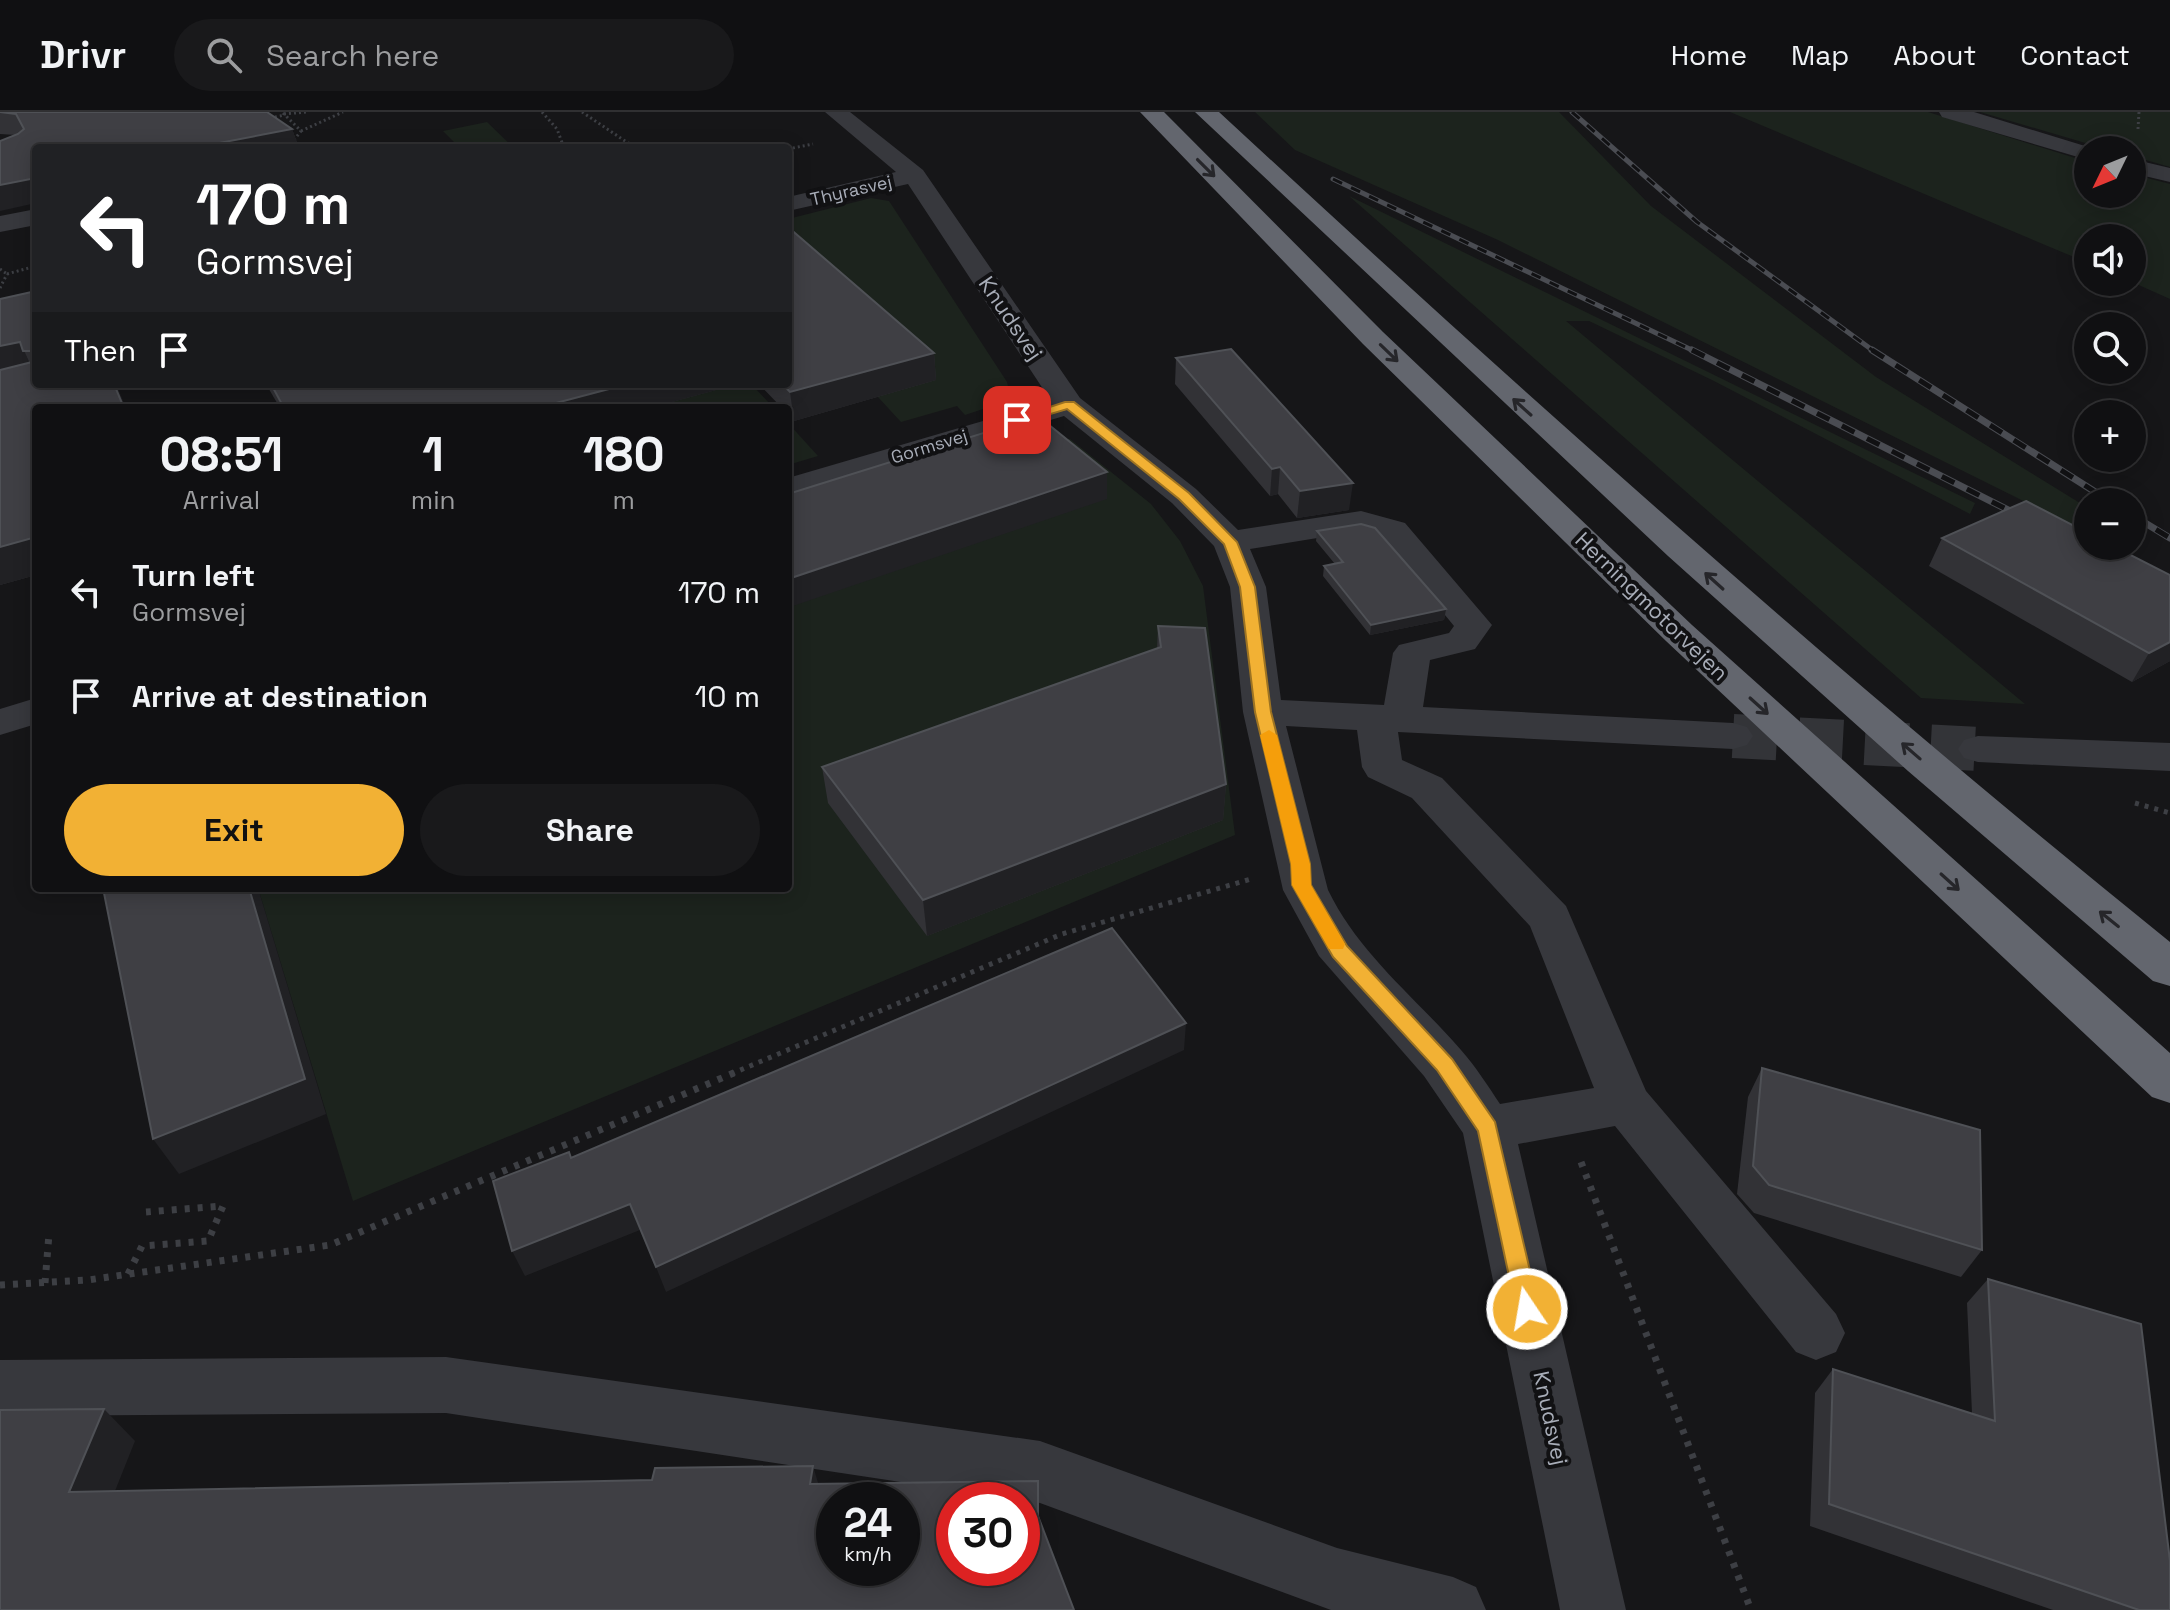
<!DOCTYPE html>
<meta charset="utf-8">
<style>
:root{--surface:#101012;--page:#19191b;--text:#f1f3f6;--muted:#9c9d9f;--line:#303032;--accent:#f2b134}
body{margin:0;font-family:"Space Grotesk",sans-serif;background:var(--page);color:var(--text);height:100vh;display:flex;flex-direction:column;font-size:30px;white-space:nowrap}
*{box-sizing:border-box;margin:0}
p{font-size:26px;color:var(--muted)}
.icon{flex:none;width:44px;height:44px;fill:none;stroke:currentColor;stroke-width:2;stroke-linecap:round;stroke-linejoin:round}
.map{position:relative;flex:1;overflow:hidden}
.panel{position:absolute;left:32px;top:292px;width:760px;height:488px;display:flex;flex-direction:column;background:var(--surface);border-radius:8px;box-shadow:0 4px 20px #0003,0 0 0 2px var(--line)}
.panel>*{flex:none}
.top-card{position:absolute;left:32px;top:32px;width:760px;height:244px;border-radius:8px;box-shadow:0 4px 20px #0003,0 0 0 2px var(--line);background:#202124;color:#fff;overflow:hidden}
.needle{width:52px;rotate:227deg}
.tools{position:absolute;left:2074px;top:24px;display:grid;gap:16px}
.tools a{display:grid;place-items:center;width:72px;height:72px;border-radius:50%;background:var(--surface);box-shadow:0 4px 20px #0003,0 0 0 2px var(--line);font-size:40px}
.speed{position:absolute;left:816px;top:1370px;display:flex;gap:16px;font-size:40px;font-weight:700;text-align:center}
.speed>*{display:grid;place-content:center;width:104px;height:104px;border-radius:50%;background:var(--surface);box-shadow:0 4px 20px #0003,0 0 0 2px var(--line);line-height:1}
.speed small{font-size:20px;font-weight:400}
.speed .limit{border:12px solid #d22;background:#fff;color:#111}
.pin{position:absolute;display:grid;place-items:center;width:68px;height:68px;color:#fff;margin:-34px;border-radius:16px;box-shadow:0 4px 12px #0006}
.me{position:absolute;width:88px;margin:-44px;rotate:348deg;stroke-linejoin:round;filter:drop-shadow(0 0 6px #0008)}
.turn{display:flex;align-items:center;gap:28px;height:168px;padding:0 32px;font-size:36px}
.turn .icon{width:104px;height:104px;stroke-width:2.5}
.turn b{display:block;font-size:56px;line-height:68px}
.then{display:flex;align-items:center;height:76px;padding:0 32px;background:#0003;gap:16px;font-size:30px}
.eta{display:flex;justify-content:space-evenly;align-items:center;height:136px;text-align:center}
.eta b{font-size:48px;font-weight:600;line-height:56px}
.primary-button{display:flex;gap:16px;margin-top:auto;padding:16px 32px}
.primary-button a{flex:1;height:92px;border-radius:48px;background:var(--accent);color:#111;font-size:32px;font-weight:600;line-height:92px;text-align:center}
.primary-button a+a{background:var(--page);color:var(--text)}
ul{padding:0;list-style:none}
li{display:flex;align-items:center;gap:24px;height:104px;padding:0 32px}
li div{flex:1}
li b{display:block;font-size:30px}
li em{font-style:normal}
header{display:flex;align-items:center;gap:48px;box-sizing:border-box;height:112px;padding:0 40px;background:var(--surface);border-bottom:2px solid var(--line)}
header strong{font-size:38px}
nav{display:flex;gap:44px;margin-inline-start:auto;font-size:28px}
.search{width:560px;height:72px;background:var(--page);display:flex;align-items:center;gap:20px;box-sizing:border-box;padding:0 28px;border-radius:44px;color:var(--muted);font-size:30px}
.map>svg:first-child{display:block}
.green{fill:#1c231d}
.lines{fill:none;stroke-linecap:round;stroke-linejoin:round}
.minor-tunnel{stroke:#333438;stroke-width:44;stroke-dasharray:44 22;stroke-linecap:butt}
.path-far2{stroke:#3d3f44;stroke-width:3;stroke-dasharray:2 3;stroke-linecap:butt}
.path-far1{stroke:#3d3f44;stroke-width:5;stroke-dasharray:4 6;stroke-linecap:butt}
.path{stroke:#3d3f44;stroke-width:7;stroke-dasharray:5 8;stroke-linecap:butt}
.minor{fill:#37383d;fill-rule:evenodd}
.highway{fill:#63666e;fill-rule:evenodd}
.rail-far1-casing{stroke:#4a4c52;stroke-width:5}
.rail-casing{stroke:#4a4c52;stroke-width:7}
.rail-far1{stroke:#111113;stroke-width:3;stroke-dasharray:10;stroke-linecap:butt}
.rail{stroke:#111113;stroke-width:5;stroke-dasharray:14;stroke-linecap:butt}
.wall{fill:#323236}
.shaded-wall{fill:#212124}
.building{fill:#3f3f44;stroke:#4f5156;stroke-width:2;fill-rule:evenodd}
.oneway{stroke:#26262a}
.route{fill:#f2b134;stroke:#9d7322;stroke-width:2}
.slow{fill:#f59e0b}
.labels{text-anchor:middle;dominant-baseline:central;stroke-width:8;stroke-linejoin:round;paint-order:stroke}
.far-street-label{font-size:18px;fill:#a8adb8;stroke:#111113}
.street-label{font-size:22px;fill:#a8adb8;stroke:#111113}
</style>
<header>
<strong>Drivr</strong>
<div class="search"><svg class="icon" aria-label="search" viewBox="0 0 24 24"><circle cx="10" cy="10" r="6"/><path d="M15 15l6 6"/></svg>Search here</div>
<nav><a>Home</a><a>Map</a><a>About</a><a>Contact</a></nav>
</header>
<div class="map">
<svg width="2170" height="1498" viewBox="0 0 2170 1498">
<rect width="100%" height="100%" fill="#161618"/>
<g class="green">
<path d="M1255,0H1559L1651,94L1876,265L2088,396V421L1498,128L1295,38Z"/>
<path d="M1730,0H1928L2088,50V82H2132V62L2170,72V187L2132,170V126H2088V151Z"/>
<path d="M1980,0H2170V55L2132,44V38H2109Z"/>
<path d="M487,10L514,36H460L443,19Z"/>
<path d="M1349,84L1975,391L1970,402L1712,268L1589,209H1566L2025,592L1921,586Z"/>
<path d="M871,86L889,89L1007,270L1010,282L1004,290L965,303L957,294L901,310L878,285L788,138V107Z"/>
<path d="M736,272H751L774,296H650Z"/>
<path d="M788,311L818,344L788,353Z"/>
<path d="M1043,324L1070,327L1151,392L1180,429L1203,474L1235,723L353,1089L258,776H788V403Z"/>
</g>
<g class="lines">
<path class="minor-tunnel" d="M1733,624L1978,637"/>
<g class="path-far2">
<path d="M542,0L557,17L564,36"/>
<path d="M582,0L628,31L645,36"/>
<path d="M283,1L301,19L288,36"/>
<path d="M284,2L306,0"/>
<path d="M270,6L285,3"/>
<path d="M2138,17L2139,0"/>
<path d="M301,19L343,0"/>
<path d="M603,36L627,32"/>
<path d="M788,37L813,32"/>
<path d="M0,157L7,162"/>
<path d="M7,162L36,154"/>
<path d="M0,176L7,162"/>
</g>
<g class="path-far1">
<path d="M2135,691L2170,701"/>
<path d="M731,962L1062,822L1251,767"/>
</g>
<g class="path">
<path d="M1581,1050L1751,1498"/>
<path d="M128,1162L142,1134L208,1129L223,1094L146,1100"/>
<path d="M45,1171L49,1122"/>
<path d="M0,1173L88,1168L330,1133L736,960"/>
</g>
<g class="minor">
<path d="M825,0H850L923,58L1080,286L1196,377L1238,418L1361,399L1405,411L1492,513L1475,537L1430,548L1423,595L1733,611L1747,615L1753,624L1747,633L1733,637L1398,620L1402,648L1442,666L1566,794L1646,979L1836,1202L1845,1221L1836,1240L1816,1248L1796,1240L1615,1014L1518,1032L1626,1498H1560L1463,1021L1424,964L1319,844L1283,778L1243,600L1230,475L1214,434L1172,391L1064,304L788,386V366L1051,289L908,72L788,99V85L896,60ZM1360,419L1381,425L1454,514L1449,521L1399,533L1393,541L1384,593L1281,588L1266,475L1250,437ZM1286,614L1357,618L1362,655L1368,665L1412,686L1530,814L1594,976L1500,992C1488,974 1476,955 1461,938C1415,885 1359,842 1328,778Z"/>
<path d="M1939,0H1974L2098,38H2088V48L1942,5Z"/>
<path d="M2132,47L2170,56V70L2132,61Z"/>
<path d="M36,97V113L0,120V104Z"/>
<path d="M36,586V612L0,623V597Z"/>
<path d="M1978,624L2170,631V659L1978,650L1964,646L1958,637L1964,628Z"/>
<path d="M446,1245L1040,1329L1337,1436L1453,1465L1476,1475L1486,1498H1331L1040,1391L446,1301L0,1304V1248Z"/>
</g>
<g class="highway">
<path d="M1140,0H1164L1383,220L1692,513L2170,941V991L2152,985L1666,529L1363,232Z"/>
<path d="M1195,0H1219C1528,286 1842,566 2170,830V874L2153,869L1908,659L1668,444Z"/>
</g>
<defs>
<g id="rail-far1">
<path d="M1572,0L1697,110L1875,240"/>
<path d="M1333,67L1696,240"/>
</g>
<g id="rail">
<path d="M1692,238L2026,407"/>
<path d="M1872,238L2111,390"/>
<path d="M2132,403L2170,426"/>
</g>
</defs>
<use href="#rail-far1" class="rail-far1-casing"/>
<use href="#rail" class="rail-casing"/>
<use href="#rail-far1" class="rail-far1"/>
<use href="#rail" class="rail"/>
</g>
<g class="wall">
<path d="M0,0L292,17L299,36H36L16,23L0,22Z"/>
<path d="M36,179V463L0,473V187Z"/>
<path d="M934,241L936,268L794,309L788,302V296H782L759,272H788Z"/>
<path d="M1176,246L1349,398L1297,406L1278,382L1270,384L1175,272Z"/>
<path d="M266,272H738L650,296H280Z"/>
<path d="M1317,419L1446,497L1444,508L1370,523L1323,464L1324,454L1335,452L1316,429Z"/>
<path d="M1942,426L2170,549L2132,570L1929,454Z"/>
<path d="M1158,514L1226,672L1223,708L927,824L828,691L822,655L1157,537Z"/>
<path d="M1762,956L1982,1138L1961,1165L1754,1101L1737,1082L1748,985Z"/>
<path d="M1988,1167L2170,1498H2053L1810,1414L1815,1281L1833,1257L1972,1301L1967,1191Z"/>
</g>
<g class="shaded-wall">
<path d="M292,17L299,36H193Z"/>
<path d="M36,66V91L0,99V73Z"/>
<path d="M20,230L34,260L0,268V234Z"/>
<path d="M934,241L936,268L794,309L790,280Z"/>
<path d="M114,272H116L126,296H124Z"/>
<path d="M628,272H738L650,296H537Z"/>
<path d="M1280,355L1278,382L1270,384L1272,357Z"/>
<path d="M1107,360V387L790,495L788,481V467Z"/>
<path d="M1353,371L1349,398L1297,406L1300,379Z"/>
<path d="M36,425V463L0,473V435Z"/>
<path d="M1446,497L1444,508L1370,523L1371,513Z"/>
<path d="M2170,530V549L2132,570L2149,541Z"/>
<path d="M1226,672L1223,708L927,824L923,788Z"/>
<path d="M249,776H258L326,1002L179,1062L153,1027Z"/>
<path d="M1186,911L1184,938L666,1180L656,1155Z"/>
<path d="M630,1092L640,1118L525,1164L512,1139Z"/>
<path d="M104,1297L135,1329L103,1409L69,1380Z"/>
<path d="M813,1354L822,1384L810,1372Z"/>
</g>
<g class="building">
<path d="M0,0H267L292,17L193,36H36V66L0,73V29L18,22L24,17L16,2Z"/>
<path d="M788,115L934,241L790,280L782,272H788Z"/>
<path d="M36,179V240L35,239H23L20,230L0,234V187Z"/>
<path d="M1231,237L1353,371L1300,379L1280,355L1272,357L1176,246Z"/>
<path d="M36,245V272H114L124,296H36V425L0,435V258L32,250Z"/>
<path d="M271,272H628L537,296H284Z"/>
<path d="M1038,304L1107,360L788,467V382Z"/>
<path d="M2026,389L2088,421V434H2113L2170,463V530L2149,541L1942,426Z"/>
<path d="M1361,412L1375,416L1446,497L1371,513L1324,454L1343,450L1317,419Z"/>
<path d="M1158,514L1205,516L1226,672L923,788L822,655L1161,535Z"/>
<path d="M103,776H249L305,967L153,1027Z"/>
<path d="M1112,816L1186,911L656,1155L630,1092L512,1139L493,1069L569,1040L571,1046Z"/>
<path d="M1762,956L1980,1018L1982,1138L1769,1073L1753,1054Z"/>
<path d="M1988,1167L2141,1212L2170,1449V1498H2139L1829,1392L1833,1257L1995,1309Z"/>
<path d="M104,1297L69,1380L652,1368L655,1356L813,1354L810,1372L1038,1369V1404L1074,1498H0V1298ZM834,1388H902V1456H834ZM954,1388H1022V1456H954Z"/>
</g>
<defs><path id="oneway-shaft" d="M-6 0H5M1.5-3L5.5 0L1.5 3" fill="none" stroke-width="1.6" stroke-linecap="round" stroke-linejoin="round" transform="scale(2)"/></defs>
<g class="oneway">
<use href="#oneway-shaft" transform="translate(1206 56) rotate(45)"/>
<use href="#oneway-shaft" transform="translate(1389 241) rotate(44)"/>
<use href="#oneway-shaft" transform="translate(1522 295) rotate(-138)"/>
<use href="#oneway-shaft" transform="translate(1714 469) rotate(-138)"/>
<use href="#oneway-shaft" transform="translate(1759 594) rotate(42)"/>
<use href="#oneway-shaft" transform="translate(1911 639) rotate(-139)"/>
<use href="#oneway-shaft" transform="translate(1950 770) rotate(42)"/>
<use href="#oneway-shaft" transform="translate(2109 807) rotate(-141)"/>
</g>
<path class="route" d="M1065,290H1074L1189,381L1237,430L1255,475L1271,600L1310,752L1311,773L1347,834L1452,947L1495,1010L1539,1197L1536,1204L1527,1208L1519,1204L1516,1197L1478,1019L1437,958L1333,845L1292,773L1291,752L1255,600L1240,475L1224,432L1179,387L1067,297L1017,312L1010,308Z"/>
<path class="slow" d="M1269,618L1277,623L1310,752L1311,773L1345,832L1343,837H1329L1292,773L1291,752L1260,623Z"/>
<g class="labels">
<g class="far-street-label">
<text transform="translate(851 78) rotate(-13)">Thyrasvej</text>
<text transform="translate(929 334) rotate(-17)">Gormsvej</text>
</g>
<g class="street-label">
<text transform="translate(1011 206) rotate(56)">Knudsvej</text>
<text transform="translate(1652 494) rotate(44)">Herningmotorvejen</text>
<text transform="translate(1551 1306) rotate(78)">Knudsvej</text>
</g>
</g>
</svg>
<div class="tools">
<a><svg class="needle" viewBox="-14 -14 28 28"><path d="M0-13l5 13h-10z" fill="#e53935"/><path d="M0 13l5-13h-10z" fill="#9c9d9f"/></svg></a>
<a><svg class="icon" aria-label="sound" viewBox="0 0 24 24"><path d="M4 9h4l5-4v14l-5-4H4zM17 9q2 3 0 6"/></svg></a>
<a><svg class="icon" aria-label="search" viewBox="0 0 24 24"><circle cx="10" cy="10" r="6"/><path d="M15 15l6 6"/></svg></a>
<a>+</a>
<a>−</a>
</div>
<div class="speed"><div>24<small>km/h</small></div><div class="limit">30</div></div>
<div class="pin" style="left:1017px;top:308px;background:#d93025"><svg class="icon" aria-label="arrive" viewBox="0 0 24 24"><path d="M6 21V4h12l-3 4 3 4H6"/></svg></div>
<svg class="me" style="left:1527px;top:1197px" viewBox="-20 -20 40 40"><circle r="17" fill="#f2b134" stroke="#fff" stroke-width="3"/><path d="M0-11L8 9 0 5-8 9z" fill="#fff"/></svg>
<div class="top-card">
<div class="turn"><svg class="icon" aria-label="left" viewBox="0 0 24 24"><path d="M17 20v-9H6M10 6l-5 5 5 5"/></svg><div><b>170 m</b>Gormsvej</div></div>
<div class="then">Then<svg class="icon" aria-label="arrive" viewBox="0 0 24 24"><path d="M6 21V4h12l-3 4 3 4H6"/></svg></div>
</div>
<section class="panel">
<div class="eta">
<div><b>08:51</b><p>Arrival</p></div>
<div><b>1</b><p>min</p></div>
<div><b>180</b><p>m</p></div>
</div>
<ul>
<li><svg class="icon" aria-label="left" viewBox="0 0 24 24"><path d="M17 20v-9H6M10 6l-5 5 5 5"/></svg><div><b>Turn left</b><p>Gormsvej</p></div><em>170 m</em></li>
<li><svg class="icon" aria-label="arrive" viewBox="0 0 24 24"><path d="M6 21V4h12l-3 4 3 4H6"/></svg><div><b>Arrive at destination</b></div><em>10 m</em></li>
</ul>
<div class="primary-button"><a>Exit</a><a>Share</a></div>
</section>
</div>
